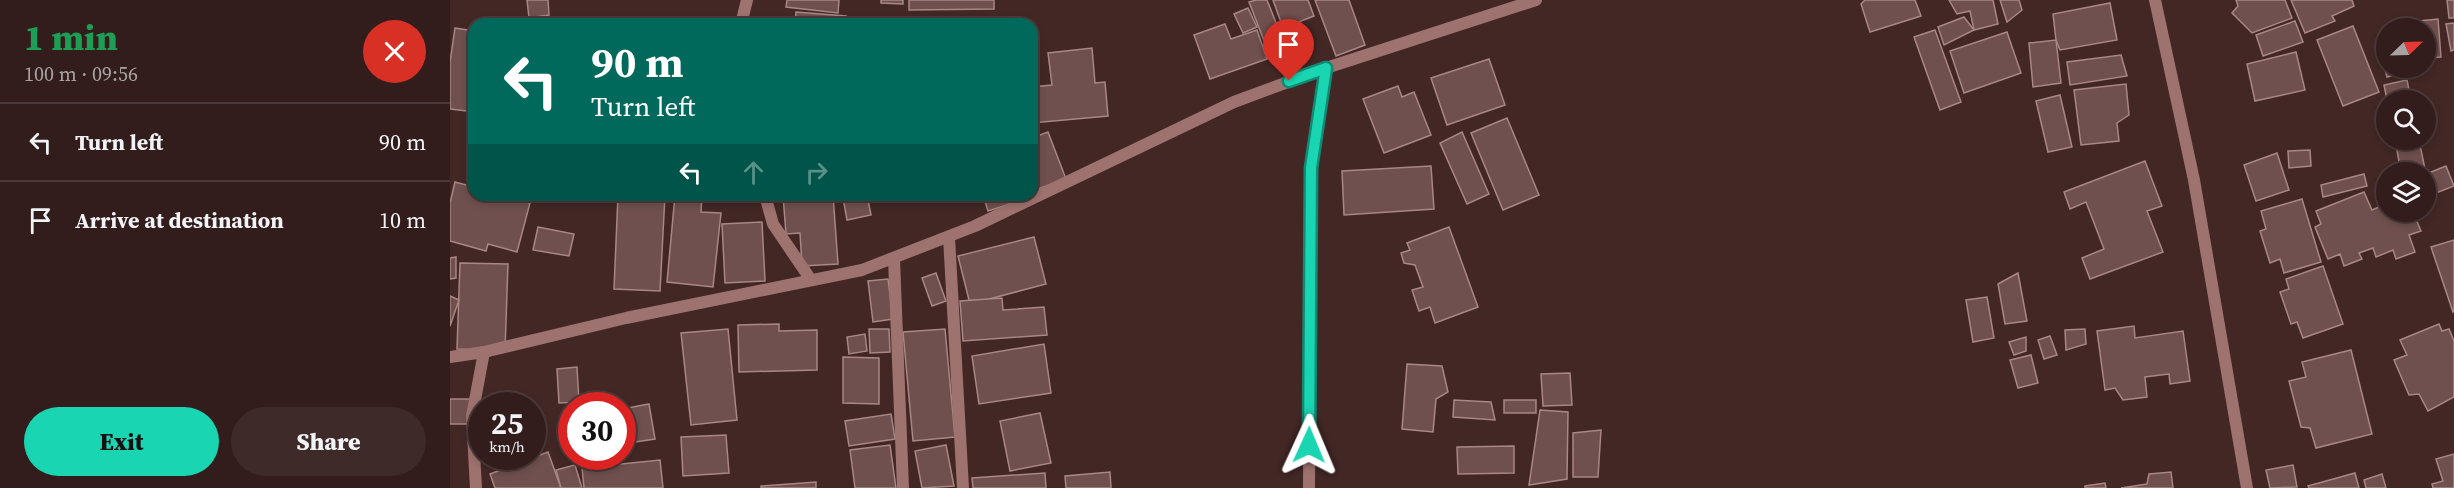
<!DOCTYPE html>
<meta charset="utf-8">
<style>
:root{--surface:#321d1c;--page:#3d2a29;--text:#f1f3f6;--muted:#a8a2a3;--line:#4d3b3b;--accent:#1ad5b2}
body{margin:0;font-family:"Source Serif 4",serif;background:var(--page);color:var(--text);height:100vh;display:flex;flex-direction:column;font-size:22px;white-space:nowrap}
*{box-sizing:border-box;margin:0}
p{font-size:20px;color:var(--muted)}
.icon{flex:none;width:33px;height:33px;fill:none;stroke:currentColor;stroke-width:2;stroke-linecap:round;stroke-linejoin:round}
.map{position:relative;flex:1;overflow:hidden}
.sheet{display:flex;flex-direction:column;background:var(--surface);width:450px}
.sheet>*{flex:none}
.guide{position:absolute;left:18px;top:18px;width:570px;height:183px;border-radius:18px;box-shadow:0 3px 9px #0003,0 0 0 2px var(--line);background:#00695c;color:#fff;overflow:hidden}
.needle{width:39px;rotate:67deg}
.buttons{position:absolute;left:1926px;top:18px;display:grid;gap:12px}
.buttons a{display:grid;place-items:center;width:60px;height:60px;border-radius:50%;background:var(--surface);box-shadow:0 3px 9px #0003,0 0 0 2px var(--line);font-size:30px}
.speed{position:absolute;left:18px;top:392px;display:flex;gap:12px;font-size:30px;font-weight:700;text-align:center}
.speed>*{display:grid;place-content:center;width:78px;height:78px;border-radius:50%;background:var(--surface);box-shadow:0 3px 9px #0003,0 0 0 2px var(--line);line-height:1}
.speed small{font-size:15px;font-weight:400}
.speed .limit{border:9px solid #d22;background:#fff;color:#111}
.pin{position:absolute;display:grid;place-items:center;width:51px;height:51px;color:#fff;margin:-62px -26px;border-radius:50% 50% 50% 0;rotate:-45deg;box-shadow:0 0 6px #0007}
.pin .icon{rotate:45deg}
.me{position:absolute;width:66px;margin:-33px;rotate:1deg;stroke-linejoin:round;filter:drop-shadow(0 0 4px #0008)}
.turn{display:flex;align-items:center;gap:21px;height:126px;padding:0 24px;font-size:27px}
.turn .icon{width:78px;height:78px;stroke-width:2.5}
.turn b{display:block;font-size:42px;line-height:51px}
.lanes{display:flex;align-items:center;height:57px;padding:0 24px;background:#0003;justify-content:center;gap:30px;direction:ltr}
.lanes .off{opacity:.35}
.round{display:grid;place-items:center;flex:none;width:63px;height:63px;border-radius:32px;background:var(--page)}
.head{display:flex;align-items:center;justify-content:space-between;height:102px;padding:0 24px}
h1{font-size:36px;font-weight:800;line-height:45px;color:#1e9e55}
.button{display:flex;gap:12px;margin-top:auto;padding:12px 24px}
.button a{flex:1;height:69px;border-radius:36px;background:var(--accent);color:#111;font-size:24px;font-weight:800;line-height:69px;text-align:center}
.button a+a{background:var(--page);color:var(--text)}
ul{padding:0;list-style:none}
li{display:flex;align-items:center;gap:18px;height:78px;padding:0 24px;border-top:2px solid var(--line)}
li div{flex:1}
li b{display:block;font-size:22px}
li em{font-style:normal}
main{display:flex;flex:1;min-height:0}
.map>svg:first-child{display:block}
.building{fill:#6f504e;stroke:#a88784;stroke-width:1.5}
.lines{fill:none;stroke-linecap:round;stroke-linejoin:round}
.street{stroke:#9e726e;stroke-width:12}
.route-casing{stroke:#118a74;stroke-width:15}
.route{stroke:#1ad5b2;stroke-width:10}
</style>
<main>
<section class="sheet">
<div class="head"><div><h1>1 min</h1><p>100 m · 09:56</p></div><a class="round" style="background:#d93025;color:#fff"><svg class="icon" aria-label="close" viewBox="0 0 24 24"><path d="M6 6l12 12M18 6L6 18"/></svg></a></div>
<ul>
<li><svg class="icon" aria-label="left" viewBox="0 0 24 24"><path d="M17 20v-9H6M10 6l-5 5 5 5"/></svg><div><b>Turn left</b></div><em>90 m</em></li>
<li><svg class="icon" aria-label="arrive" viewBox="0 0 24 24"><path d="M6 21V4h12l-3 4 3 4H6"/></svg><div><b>Arrive at destination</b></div><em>10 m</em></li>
</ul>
<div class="button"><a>Exit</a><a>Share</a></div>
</section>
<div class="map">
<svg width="2004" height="488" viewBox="0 0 2004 488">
<rect width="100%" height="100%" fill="#422725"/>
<g class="building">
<path d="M77,0H98L99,15L79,18Z"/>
<path d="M337,0H389L388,13L336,7Z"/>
<path d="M431,0H453V4L431,3Z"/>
<path d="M459,0H544V9L459,10Z"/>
<path d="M806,0H817L840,58L823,64L799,2Z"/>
<path d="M823,0H858L864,16L833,28Z"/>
<path d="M865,0H899L915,45L886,56Z"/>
<path d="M1415,0H1465L1471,16L1420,32L1411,4Z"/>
<path d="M1499,0H1543L1548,24L1524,30L1520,11L1507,14Z"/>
<path d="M1550,0H1569L1572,10L1557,22Z"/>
<path d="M1786,0H1835L1842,18L1802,33L1782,13L1788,6Z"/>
<path d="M1841,0H1902L1904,6L1882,16L1885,21L1855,33Z"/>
<path d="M1997,0H2004V18H1999Z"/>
<path d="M1660,3L1667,40L1610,50L1606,40L1603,14Z"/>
<path d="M798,8L807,27L793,33L784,14Z"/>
<path d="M346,12L396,16L395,24H345Z"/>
<path d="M1514,17L1524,30L1494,45L1488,27Z"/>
<path d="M80,18L100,20V24H79Z"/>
<path d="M1988,19L1991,57L1976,58V28H1947L1948,23Z"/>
<path d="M1845,21L1853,42L1813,56L1806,35Z"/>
<path d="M2004,23V50L2001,51L1996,24Z"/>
<path d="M775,24L781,39L807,30L817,59L760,79L744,35Z"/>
<path d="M1903,26L1929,92L1893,106L1867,40Z"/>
<path d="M5,28L24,31V112L0,109V62Z"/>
<path d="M1485,30L1511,102L1490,110L1464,37Z"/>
<path d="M1557,32L1571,73L1514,93L1500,51Z"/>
<path d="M1606,40L1611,83L1583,87L1579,43Z"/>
<path d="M1936,41V68H1954L1952,73L1937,77L1928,43Z"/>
<path d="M642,48L645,83L655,82L658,116L582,123V87L602,85L598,53Z"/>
<path d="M1846,52L1855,90L1805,101L1797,64Z"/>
<path d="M1671,55L1677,76L1620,85L1617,62Z"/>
<path d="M1039,59L1055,105L997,125L981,78Z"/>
<path d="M1957,80L1961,100H1937L1934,85Z"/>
<path d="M1676,84L1679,115L1667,123L1669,141L1631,145L1624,90Z"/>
<path d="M948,86L952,97L964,92L981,135L934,153L913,99Z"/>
<path d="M1610,95L1622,147L1598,152L1586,101Z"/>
<path d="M1057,118L1089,195L1053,210L1021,133Z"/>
<path d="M598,132L616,179L582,191V138Z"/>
<path d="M1012,132L1039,194L1017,204L990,143Z"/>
<path d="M1945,140H1969L1975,169L1951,172Z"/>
<path d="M1860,150L1861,166L1839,168L1838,151Z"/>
<path d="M1827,153L1839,190L1806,201L1794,165Z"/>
<path d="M1695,161L1712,206L1697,211L1713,252L1640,279L1632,258L1654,249L1636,202L1620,209L1614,192Z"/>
<path d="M981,166L984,209L894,215L892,171Z"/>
<path d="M1996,166L2004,186L1976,197V174Z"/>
<path d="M1914,174L1917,186L1873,197L1871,185Z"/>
<path d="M5,182L24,187V195H51L80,203L67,252L38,244L36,251L0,241V203Z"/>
<path d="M1914,192L1922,210L1936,204V212H1963L1971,231L1959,235L1965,252L1946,259L1943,250L1926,257L1923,248L1909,253L1912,259L1894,266L1890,254L1878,259L1865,227L1871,224L1866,211Z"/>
<path d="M168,195H215L210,291L164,289Z"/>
<path d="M225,195H252L251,212L271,213L263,287L217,282Z"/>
<path d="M333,195H383L388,264L352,266L350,233L336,234Z"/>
<path d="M411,195H417L421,215L397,220L393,198Z"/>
<path d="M533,195H557L560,204L538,211Z"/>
<path d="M1852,199L1871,262L1834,273L1830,259L1820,263L1810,231L1816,229L1811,211Z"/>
<path d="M312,222L315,281L275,283L272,224Z"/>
<path d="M88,227L124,234L119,256L83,250Z"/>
<path d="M999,227L1028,307L985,323L980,307L969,311L962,290L973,287L965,265L954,263L951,253L960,250L957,243Z"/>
<path d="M584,237L596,284L520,304L508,256Z"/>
<path d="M2004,240V311L2003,312L1981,247Z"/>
<path d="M6,257V278L0,279V258Z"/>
<path d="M10,263L58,264L55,351L7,349Z"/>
<path d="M1873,266L1893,324L1853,338L1847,322L1841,324L1830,292L1839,289L1836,279Z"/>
<path d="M486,273L496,301L482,306L472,278Z"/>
<path d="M1568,273L1577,321L1555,324L1548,284Z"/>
<path d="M438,279L443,319L423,322L418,281Z"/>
<path d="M0,296L9,300L0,326Z"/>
<path d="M1537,297L1544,338L1523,342L1516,300Z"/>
<path d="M552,298L553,310L594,307L597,335L513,341L510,301Z"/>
<path d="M329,324V331L367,330V370L289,372L288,325Z"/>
<path d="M1989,324L1992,331L1999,329L2004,341V397L1978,411L1969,394L1959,395L1944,360L1957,355L1950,340Z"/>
<path d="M1684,326L1685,338L1733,331L1740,381L1720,384L1719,374L1695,377L1697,397L1673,400L1665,388L1655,390L1647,331Z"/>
<path d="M278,329L287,420L241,425L231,333Z"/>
<path d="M419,329H439L440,352L420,353Z"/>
<path d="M495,329L505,437L463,441L453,332Z"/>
<path d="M1635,329L1636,344L1616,350L1615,330Z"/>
<path d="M415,334L417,351L399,354L397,337Z"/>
<path d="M1600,336L1607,355L1594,359L1588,340Z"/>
<path d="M1576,337V351L1564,355L1559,342Z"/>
<path d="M594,344L601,393L529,404L522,356Z"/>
<path d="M1901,350L1922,434L1866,448L1860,428L1851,427L1839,381L1856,377L1852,362Z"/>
<path d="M1581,355L1588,383L1568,388L1560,360Z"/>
<path d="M393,357L429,358V404L393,403Z"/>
<path d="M957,364L992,366L998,392L986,399L983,432L952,429Z"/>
<path d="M127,367L129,402L109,403L107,369Z"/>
<path d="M1120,373L1122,405L1093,406L1091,374Z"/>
<path d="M0,399H25L26,424H0Z"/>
<path d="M1004,400L1041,402L1045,420L1003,417Z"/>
<rect x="1054" y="400" width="32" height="13"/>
<path d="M199,404L205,439L172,444V409Z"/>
<path d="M1090,410L1118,412L1117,479L1079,485Z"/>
<path d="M590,413L601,463L560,471L550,421Z"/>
<path d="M441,414L445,439L399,446L395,421Z"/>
<path d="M1151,430L1148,477H1123V433Z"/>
<path d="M276,435L279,473L233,476L231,437Z"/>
<path d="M440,445L446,488H405L400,450Z"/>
<path d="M496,445L504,486L472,488L465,451Z"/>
<path d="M1064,446V473L1008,474L1007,447Z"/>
<path d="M98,452L111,488H45L40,474Z"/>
<path d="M2004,454V488H1983L1982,484L1993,481L1986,459Z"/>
<path d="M210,460L213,488H134L132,468Z"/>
<path d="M125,465L132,488H111L106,470Z"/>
<path d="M1843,465L1847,487L1820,488L1816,470Z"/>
<path d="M660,472L661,488H616L615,476Z"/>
<path d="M1721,472L1723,488H1671L1697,484L1699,474Z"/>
<path d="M595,473L596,488H523L522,478Z"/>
<path d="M1905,473L1909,488H1859L1858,486Z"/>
<path d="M1932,474L1936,488H1916L1914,480Z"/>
<path d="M366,482V488H311V486Z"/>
<path d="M1655,483L1656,488H1635V486Z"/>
</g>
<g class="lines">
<g class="street">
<path d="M1705,0L1744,180L1797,488"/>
<path d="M291,24L297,0"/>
<path d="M315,195L323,224L361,280"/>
<path d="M499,237L513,488"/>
<path d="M444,259L453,488"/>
<path d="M0,357L34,352L176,318L412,270L525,226L784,102L876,68L1086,0"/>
<path d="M26,488L22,416L34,352"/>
<path d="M859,488L861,168L876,68"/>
</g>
</g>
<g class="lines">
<defs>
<path id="route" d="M839,81L876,68L861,168L859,445"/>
</defs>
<use href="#route" class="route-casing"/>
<use href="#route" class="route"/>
</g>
</svg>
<div class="buttons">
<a><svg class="needle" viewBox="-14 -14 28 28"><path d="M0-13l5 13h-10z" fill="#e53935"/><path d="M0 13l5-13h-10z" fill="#a8a2a3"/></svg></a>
<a><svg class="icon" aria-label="search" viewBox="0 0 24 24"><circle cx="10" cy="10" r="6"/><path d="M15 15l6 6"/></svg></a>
<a><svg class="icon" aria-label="layers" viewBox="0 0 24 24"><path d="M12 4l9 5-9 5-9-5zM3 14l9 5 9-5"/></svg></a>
</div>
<div class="speed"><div>25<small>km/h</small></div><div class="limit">30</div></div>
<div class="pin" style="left:839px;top:81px;background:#d93025"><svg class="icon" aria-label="arrive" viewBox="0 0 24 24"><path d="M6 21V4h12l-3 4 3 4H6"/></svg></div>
<svg class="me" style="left:859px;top:445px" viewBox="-20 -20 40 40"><path d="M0-17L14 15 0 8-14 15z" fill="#1ad5b2" stroke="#fff" stroke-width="4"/></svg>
<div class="guide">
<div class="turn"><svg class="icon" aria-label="left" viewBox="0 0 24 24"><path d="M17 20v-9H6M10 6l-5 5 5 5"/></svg><div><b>90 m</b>Turn left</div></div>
<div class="lanes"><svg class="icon" aria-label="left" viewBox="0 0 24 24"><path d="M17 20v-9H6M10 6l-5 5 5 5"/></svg><svg class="icon off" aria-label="ahead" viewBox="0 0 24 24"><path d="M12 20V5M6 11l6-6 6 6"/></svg><svg class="icon off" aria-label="right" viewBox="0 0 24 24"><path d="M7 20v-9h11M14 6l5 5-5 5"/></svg></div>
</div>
</div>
</main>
